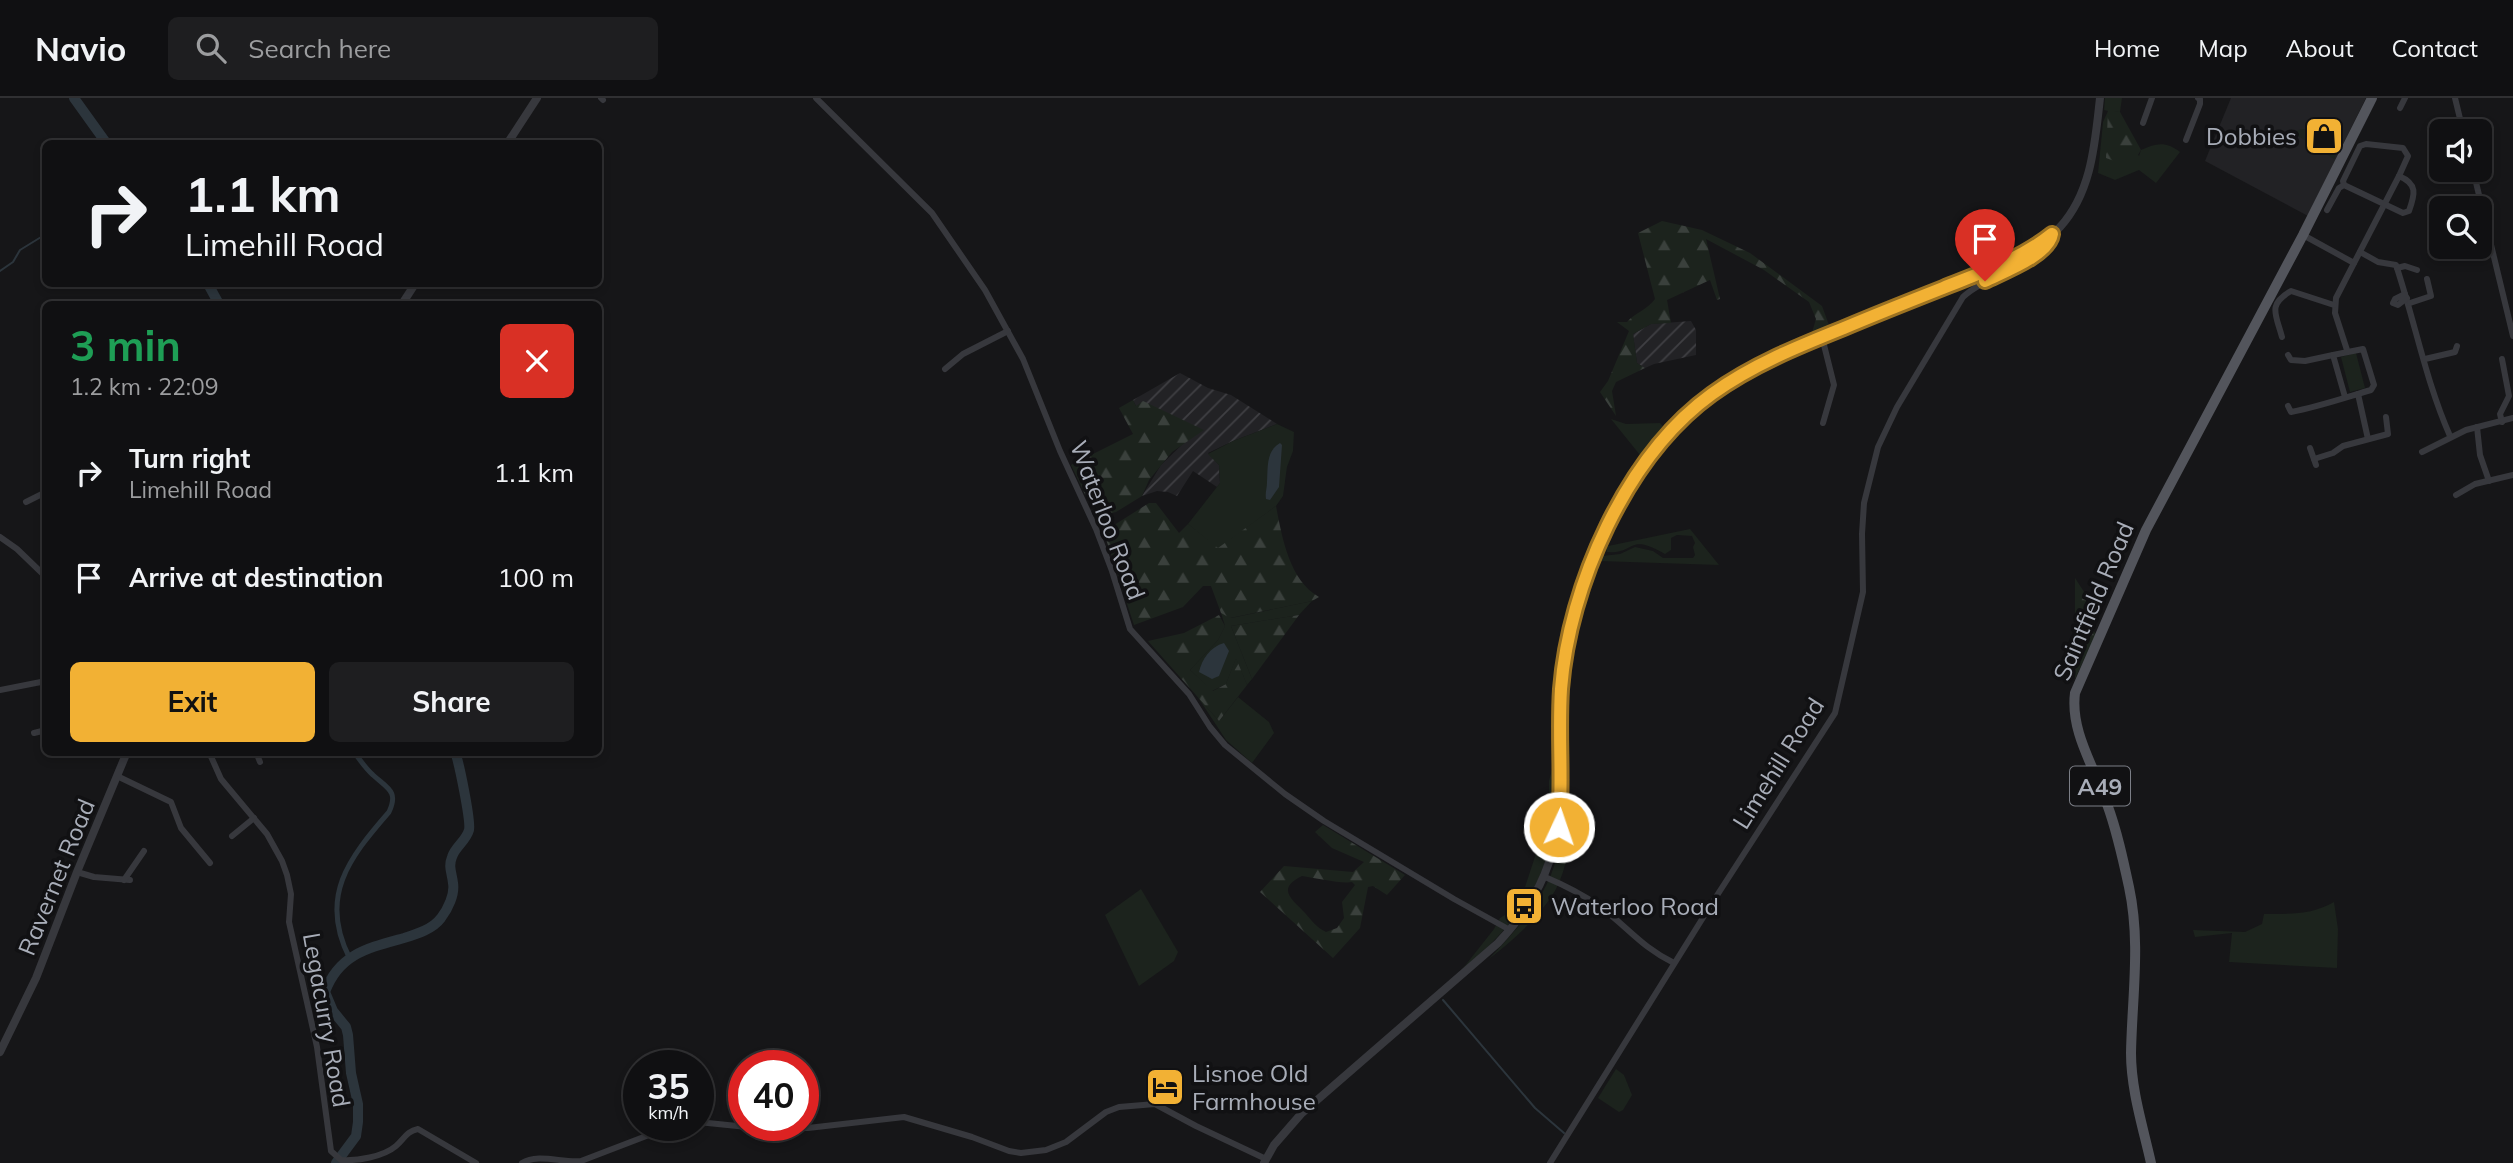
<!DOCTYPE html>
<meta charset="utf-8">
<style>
:root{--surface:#101012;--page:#1e1e20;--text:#f1f3f6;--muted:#9c9d9f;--line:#303032;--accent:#f2b134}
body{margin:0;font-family:Mulish,sans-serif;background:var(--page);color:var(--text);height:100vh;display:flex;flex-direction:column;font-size:26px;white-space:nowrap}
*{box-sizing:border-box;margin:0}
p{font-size:23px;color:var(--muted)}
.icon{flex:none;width:38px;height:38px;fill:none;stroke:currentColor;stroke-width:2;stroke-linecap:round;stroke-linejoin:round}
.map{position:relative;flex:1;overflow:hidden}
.drawer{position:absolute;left:42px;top:203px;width:560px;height:455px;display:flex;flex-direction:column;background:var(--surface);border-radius:10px;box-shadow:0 4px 10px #0003,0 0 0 2px var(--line)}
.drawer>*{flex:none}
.guide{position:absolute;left:42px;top:42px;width:560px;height:147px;border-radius:10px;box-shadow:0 4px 10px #0003,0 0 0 2px var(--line);background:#101012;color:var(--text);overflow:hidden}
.buttons{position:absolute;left:2429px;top:21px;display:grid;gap:14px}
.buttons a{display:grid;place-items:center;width:63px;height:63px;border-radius:10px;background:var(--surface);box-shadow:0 4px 10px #0003,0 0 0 2px var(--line);font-size:35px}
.speed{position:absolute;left:623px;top:952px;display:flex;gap:14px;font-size:35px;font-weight:700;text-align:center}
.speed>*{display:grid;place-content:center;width:91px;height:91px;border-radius:50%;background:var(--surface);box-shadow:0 4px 10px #0003,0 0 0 2px var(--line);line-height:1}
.speed small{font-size:18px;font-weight:400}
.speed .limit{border:10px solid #d22;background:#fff;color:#111}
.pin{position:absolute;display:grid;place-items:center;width:60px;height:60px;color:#fff;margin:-72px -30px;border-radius:50% 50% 50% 0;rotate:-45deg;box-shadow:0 0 7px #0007}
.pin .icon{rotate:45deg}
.me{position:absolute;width:77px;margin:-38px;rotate:3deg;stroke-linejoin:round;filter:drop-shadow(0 0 5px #0008)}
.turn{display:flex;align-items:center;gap:24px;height:147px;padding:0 28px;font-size:32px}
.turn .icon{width:91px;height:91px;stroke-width:2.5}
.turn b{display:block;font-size:49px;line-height:60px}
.round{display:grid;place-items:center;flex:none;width:74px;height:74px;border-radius:10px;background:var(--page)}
.headline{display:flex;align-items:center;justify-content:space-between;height:119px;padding:0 28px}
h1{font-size:42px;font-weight:700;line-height:52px;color:#1e9e55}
.cta{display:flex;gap:14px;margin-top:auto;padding:14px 28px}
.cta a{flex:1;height:80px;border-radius:10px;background:var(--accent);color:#111;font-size:28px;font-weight:700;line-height:80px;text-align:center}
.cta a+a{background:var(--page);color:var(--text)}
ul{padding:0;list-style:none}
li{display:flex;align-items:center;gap:21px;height:105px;padding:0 28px}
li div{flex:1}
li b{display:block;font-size:26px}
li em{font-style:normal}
header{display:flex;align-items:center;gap:42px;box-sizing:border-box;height:98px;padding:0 35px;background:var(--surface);border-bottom:2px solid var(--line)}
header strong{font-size:33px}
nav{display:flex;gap:38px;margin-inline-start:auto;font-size:24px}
.search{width:490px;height:63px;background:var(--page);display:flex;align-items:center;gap:18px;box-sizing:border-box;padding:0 24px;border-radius:10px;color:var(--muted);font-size:26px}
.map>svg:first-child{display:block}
.built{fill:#222225}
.industrial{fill:url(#industrial-furrows)}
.green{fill:#1c231d}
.forest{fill:url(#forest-firs);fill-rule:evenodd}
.water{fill:#2c353c}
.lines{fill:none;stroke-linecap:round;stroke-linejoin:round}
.stream{stroke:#2c353c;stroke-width:2}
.canal{stroke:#2c353c;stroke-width:5}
.river{stroke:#2c353c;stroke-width:10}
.minor{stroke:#37383d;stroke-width:6}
.tertiary{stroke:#37383d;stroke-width:8}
.primary{stroke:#53555c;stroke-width:10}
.route-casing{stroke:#9d7322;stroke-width:18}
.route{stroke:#f2b134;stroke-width:12}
.labels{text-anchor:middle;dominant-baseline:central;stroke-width:7;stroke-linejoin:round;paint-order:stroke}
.shield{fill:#111113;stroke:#7b7e86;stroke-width:2}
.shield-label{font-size:23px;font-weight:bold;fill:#a8adb8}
.poi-label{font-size:24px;fill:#a8adb8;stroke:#111113;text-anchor:start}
.street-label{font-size:24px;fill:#a8adb8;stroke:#111113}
</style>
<header>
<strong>Navio</strong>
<div class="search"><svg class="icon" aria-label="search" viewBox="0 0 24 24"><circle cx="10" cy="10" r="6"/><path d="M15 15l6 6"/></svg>Search here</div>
<nav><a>Home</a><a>Map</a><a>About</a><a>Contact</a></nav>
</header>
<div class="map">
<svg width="2513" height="1065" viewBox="0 0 2513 1065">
<defs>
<pattern id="industrial-furrows" width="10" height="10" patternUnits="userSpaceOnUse" patternTransform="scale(1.75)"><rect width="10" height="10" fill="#222225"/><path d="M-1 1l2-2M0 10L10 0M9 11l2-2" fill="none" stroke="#3f3f43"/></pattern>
<pattern id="forest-firs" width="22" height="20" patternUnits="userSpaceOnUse" patternTransform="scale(1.75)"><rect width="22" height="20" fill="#1c231d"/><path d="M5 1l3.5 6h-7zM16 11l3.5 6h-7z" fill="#3a403c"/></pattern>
</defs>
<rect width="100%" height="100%" fill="#161618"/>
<path class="built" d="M2231,0H2366L2308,118L2205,63Z"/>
<g class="industrial">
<path d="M1691,223L1696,232V257L1654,266L1645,270L1637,265L1633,236L1651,226Z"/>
<path d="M1180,275L1208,290L1231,297L1277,326L1233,343L1208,355L1219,367L1220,385L1217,389L1193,373L1177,398L1168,394L1157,393L1142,398L1161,367L1188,341L1136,308L1133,302Z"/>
</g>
<g class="green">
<path d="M2105,0H2122L2120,14L2109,13L2139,58L2141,52C2156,45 2166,43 2180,54L2156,85L2139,72L2115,82L2098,75L2103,24L2108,13L2104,12Z"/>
<path d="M2304,31L2338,45L2339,50L2334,61L2295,36L2298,32Z"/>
<path d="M2356,255L2365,290L2350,294L2341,259Z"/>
<path d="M1611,321L1626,326L1660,325L1667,333L1644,362Z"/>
<path d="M1277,326L1294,334L1293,353L1287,369L1283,398L1276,408L1218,451L1188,426L1220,385L1219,367L1208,356L1233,343Z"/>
<path d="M1690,431L1719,467L1599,463L1602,458L1620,456L1635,449L1653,453L1663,460H1693L1695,457L1693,449L1695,445L1692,438L1677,437L1671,440V452L1665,456C1628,434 1636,456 1607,454L1606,451L1608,448Z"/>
<path d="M1312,503L1299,517L1231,528L1252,581L1247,587L1236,561L1226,586L1212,593L1190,572L1218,542L1225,528L1221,515L1231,520Z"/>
<path d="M1197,598L1219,623L1238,599L1269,624L1274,635L1252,665L1226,642Z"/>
<path d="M1556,656C1562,760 1537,808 1460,874L1494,831L1500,820L1510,814L1525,789L1549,716V683Z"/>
<path d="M1567,657C1569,700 1577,751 1556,791C1540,819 1514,841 1489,861C1513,835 1539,808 1552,774C1566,737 1565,696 1567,657Z"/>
<path d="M1141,791L1178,854L1174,863L1139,888L1105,817Z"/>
<path d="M2334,804L2338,831L2337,870L2229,864L2232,835L2195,839L2193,832L2245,834L2262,826L2264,816C2289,816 2312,817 2334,804Z"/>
<path d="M1616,971L1624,977L1632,997L1623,1012L1619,1014L1598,1000Z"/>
</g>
<g class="forest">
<path d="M2108,12L2120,14L2141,52L2133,65L2125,67L2106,60Z"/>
<path d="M1662,123L1702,132L1750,155L1822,208L1830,230L1811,238L1816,221L1809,204L1764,172L1706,141L1720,201L1717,202L1710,182L1667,202L1671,225L1651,226L1633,236L1637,265L1645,270L1616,284L1612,293L1616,318L1600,294L1608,283L1629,233L1617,224H1627C1636,214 1647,212 1655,201L1638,135Z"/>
<path d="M1133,302L1136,308L1143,303L1204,332L1172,354L1149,382L1142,398L1116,414L1096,419L1071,367L1133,336L1119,310Z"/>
<path d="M1149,405H1156L1179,435L1188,426L1218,450L1276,408C1282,439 1289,482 1319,499L1312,503L1230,520L1221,515L1211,488H1203L1183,509L1134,527L1105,438L1111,429Z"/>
<path d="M2075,480L2086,497V523L2096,536L2075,581Z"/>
<path d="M1219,517L1225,528L1218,542L1190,572L1213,593L1226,586L1236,560L1247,587L1219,623L1148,543L1184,535Z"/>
<path d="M1299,517L1252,581L1231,528Z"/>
<path d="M1323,727L1405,777L1387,797L1373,788L1368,789L1360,830L1333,860L1260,794L1284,768L1353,774L1364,764L1332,750L1315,734ZM1302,778C1315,780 1342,786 1352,784L1355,787L1342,804L1344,820L1337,830L1326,834C1317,830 1312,823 1305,815C1293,802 1275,791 1302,778Z"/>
</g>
<g class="water">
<path d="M1280,345L1282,347L1279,389L1270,402L1266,401C1265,394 1267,391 1267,384C1268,369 1266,353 1280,345Z"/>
<path d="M1224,545L1229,553L1219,578L1212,581L1199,574C1202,561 1210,549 1224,545Z"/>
</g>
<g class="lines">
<g class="stream">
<path d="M0,173L13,164L20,152L46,136"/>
<path d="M1443,902L1535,1010L1564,1035"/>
</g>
<path class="canal" d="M350,861C318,799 349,760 389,714C399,693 387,690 373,677C366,671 360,662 354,654"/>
<g class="river">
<path d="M74,0L107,46"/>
<path d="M208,186L219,206"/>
<path d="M336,1065L356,1038L358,1024V1006L351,975L348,937L346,929L333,913L325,894C339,856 368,850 404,840C417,836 433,831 441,820C448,811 455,796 453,785C452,775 448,769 452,759C455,749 466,743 469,732C471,723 459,664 455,654"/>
</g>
<g class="minor">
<path d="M601,0L603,2"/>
<path d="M816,0L932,115L985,192L1023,261L1060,353L1096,431L1112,473L1130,531L1189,596L1210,629L1225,647L1285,696L1324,723L1454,801L1510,832"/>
<path d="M2455,0L2463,33"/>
<path d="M2400,10L2405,0"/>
<path d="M2143,25L2152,0"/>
<path d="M2186,42L2200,6V1L2198,0"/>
<path d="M2473,72L2513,238"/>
<path d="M2344,87L2343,83L2360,48L2366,46L2403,50L2408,58L2399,78L2336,200L2335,215L2347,252"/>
<path d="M2327,112L2339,90L2344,87L2403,115L2409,113C2415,96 2418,86 2399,78"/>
<path d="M2303,137L2354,165"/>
<path d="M2360,154L2378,164L2396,167C2415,224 2426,284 2450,338"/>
<path d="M2397,170L2405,168L2417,172"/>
<path d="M2405,196L2395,201L2393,205L2398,207L2407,200"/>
<path d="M2410,205L2431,198L2427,181"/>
<path d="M1822,239L1834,287L1823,325"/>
<path d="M2282,239C2276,216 2267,207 2291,193L2334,207"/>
<path d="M2288,257L2291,262L2305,263L2333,257"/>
<path d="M2425,261L2455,254L2457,248"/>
<path d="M945,271L963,256L1008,233"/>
<path d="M2358,296L2368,341"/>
<path d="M2288,308L2291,314C2318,309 2344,300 2371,292L2374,287L2363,251L2333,257L2345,299"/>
<path d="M2502,324L2500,316L2509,298L2502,261"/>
<path d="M2477,329L2480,357L2489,383"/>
<path d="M2310,350L2316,367"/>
<path d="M2422,354L2466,332L2513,320"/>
<path d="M2314,361L2333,355L2343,348L2388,336L2386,319"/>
<path d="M2456,397L2475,386L2513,377"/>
<path d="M26,404L46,394"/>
<path d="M0,439L17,451L46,479"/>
<path d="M0,592L46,583"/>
<path d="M34,635L46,632"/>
<path d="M209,654L221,681L267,736L282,763L287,777L291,796L289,824L317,949L331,1053L341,1062C357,1063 383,1059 396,1048C404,1041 407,1033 418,1031L476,1065"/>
<path d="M256,654L260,664"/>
<path d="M117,678L171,704L181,730L210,765"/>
<path d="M232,738L254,720"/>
<path d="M77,774L94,779L130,782"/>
<path d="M1545,779C1564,787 1582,796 1599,808C1627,828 1641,849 1674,865"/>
<path d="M124,782L144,753"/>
<path d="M698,1024L757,1030H808L904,1019L972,1039L1009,1053L1021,1055L1046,1052L1066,1044L1106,1014L1119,1009L1155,1006L1196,1028L1266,1061"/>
<path d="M522,1065C538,1055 562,1065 581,1063L675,1027"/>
<path d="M1550,1065L1714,802L1835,615L1863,494L1862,436L1864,405L1878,349L1897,309L1963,199C1986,177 2041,167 2052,138"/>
</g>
<g class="tertiary">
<path d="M507,46L537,0"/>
<path d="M402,206L415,186"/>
<path d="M0,954L36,880L77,774L127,654"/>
<path d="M1264,1065L1274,1047L1301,1016L1498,845C1559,779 1561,732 1561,646C1561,627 1560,607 1562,589C1572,497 1608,405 1670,335C1739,257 1871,220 1966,180C1998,167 2036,155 2060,129C2092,94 2095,44 2100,0"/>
</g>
<path class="primary" d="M2151,1065C2143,1029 2131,992 2131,955C2132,899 2141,845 2129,789C2123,761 2117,733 2107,706C2095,670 2070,634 2075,595L2146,432L2303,137L2372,0"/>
</g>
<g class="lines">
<defs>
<path id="route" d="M1559,729C1563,683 1558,637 1561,591C1569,488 1626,358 1712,296C1752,267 1799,248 1844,230C1877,216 1910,203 1943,190C1980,175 2021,161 2052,136C2049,157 2003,174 1985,183"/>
</defs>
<use href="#route" class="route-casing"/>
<use href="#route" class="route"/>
</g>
<defs>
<symbol id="shop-square" viewBox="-11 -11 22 22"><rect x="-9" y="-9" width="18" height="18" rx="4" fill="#f2b134" stroke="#111113"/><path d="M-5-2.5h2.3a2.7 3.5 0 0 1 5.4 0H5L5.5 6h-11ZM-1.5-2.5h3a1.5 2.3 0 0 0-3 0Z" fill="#111"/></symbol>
<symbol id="bus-square" viewBox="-11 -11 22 22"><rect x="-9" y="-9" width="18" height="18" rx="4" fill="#f2b134" stroke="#111113"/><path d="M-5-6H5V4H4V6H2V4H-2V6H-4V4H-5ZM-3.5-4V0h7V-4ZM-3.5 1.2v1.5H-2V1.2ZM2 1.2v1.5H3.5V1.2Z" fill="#111"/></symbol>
<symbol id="hotel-square" viewBox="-11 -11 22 22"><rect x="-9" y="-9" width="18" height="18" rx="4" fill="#f2b134" stroke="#111113"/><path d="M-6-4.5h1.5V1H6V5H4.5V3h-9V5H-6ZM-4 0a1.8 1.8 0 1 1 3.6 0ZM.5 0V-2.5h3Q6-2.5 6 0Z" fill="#111"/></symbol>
</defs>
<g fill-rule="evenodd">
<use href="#shop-square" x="2302" y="16" width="44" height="44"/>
<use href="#bus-square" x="1502" y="786" width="44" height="44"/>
<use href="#hotel-square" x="1143" y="967" width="44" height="44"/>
</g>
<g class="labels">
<rect class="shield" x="2070" y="668.5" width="60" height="39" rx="5"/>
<g class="shield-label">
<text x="2100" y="688">A49</text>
</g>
<g class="poi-label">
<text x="2297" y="38" text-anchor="end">Dobbies</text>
<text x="1551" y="808">Waterloo Road</text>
<text x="1192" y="975">Lisnoe Old<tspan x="1192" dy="28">Farmhouse</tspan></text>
</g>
<g class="street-label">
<text transform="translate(1108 422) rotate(69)">Waterloo Road</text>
<text transform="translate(2093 503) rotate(-67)">Saintfield Road</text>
<text transform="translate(1778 665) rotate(-58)">Limehill Road</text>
<text transform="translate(56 779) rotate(-68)">Ravernet Road</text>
<text transform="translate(327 922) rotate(80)">Legacurry Road</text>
</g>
</g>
</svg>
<div class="buttons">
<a><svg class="icon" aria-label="sound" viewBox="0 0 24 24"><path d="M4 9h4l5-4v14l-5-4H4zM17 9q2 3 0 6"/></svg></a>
<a><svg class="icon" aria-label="search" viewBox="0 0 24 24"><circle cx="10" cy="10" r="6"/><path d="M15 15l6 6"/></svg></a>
</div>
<div class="speed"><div>35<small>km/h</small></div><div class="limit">40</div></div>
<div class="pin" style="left:1985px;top:183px;background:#d93025"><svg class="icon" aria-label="arrive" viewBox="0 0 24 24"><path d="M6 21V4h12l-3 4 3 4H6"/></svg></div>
<svg class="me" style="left:1559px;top:729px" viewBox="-20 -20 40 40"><circle r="17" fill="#f2b134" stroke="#fff" stroke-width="3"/><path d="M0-11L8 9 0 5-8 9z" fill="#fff"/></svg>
<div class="guide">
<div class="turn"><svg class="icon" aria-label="right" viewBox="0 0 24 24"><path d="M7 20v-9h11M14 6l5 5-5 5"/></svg><div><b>1.1 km</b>Limehill Road</div></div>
</div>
<section class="drawer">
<div class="headline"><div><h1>3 min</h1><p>1.2 km · 22:09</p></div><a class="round" style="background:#d93025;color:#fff"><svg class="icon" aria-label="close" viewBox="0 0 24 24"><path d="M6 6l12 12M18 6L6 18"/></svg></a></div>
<ul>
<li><svg class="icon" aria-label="right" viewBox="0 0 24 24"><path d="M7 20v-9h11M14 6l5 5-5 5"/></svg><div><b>Turn right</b><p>Limehill Road</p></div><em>1.1 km</em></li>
<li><svg class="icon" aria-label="arrive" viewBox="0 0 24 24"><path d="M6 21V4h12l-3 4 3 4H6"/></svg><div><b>Arrive at destination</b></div><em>100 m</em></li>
</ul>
<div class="cta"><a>Exit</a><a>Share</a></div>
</section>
</div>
